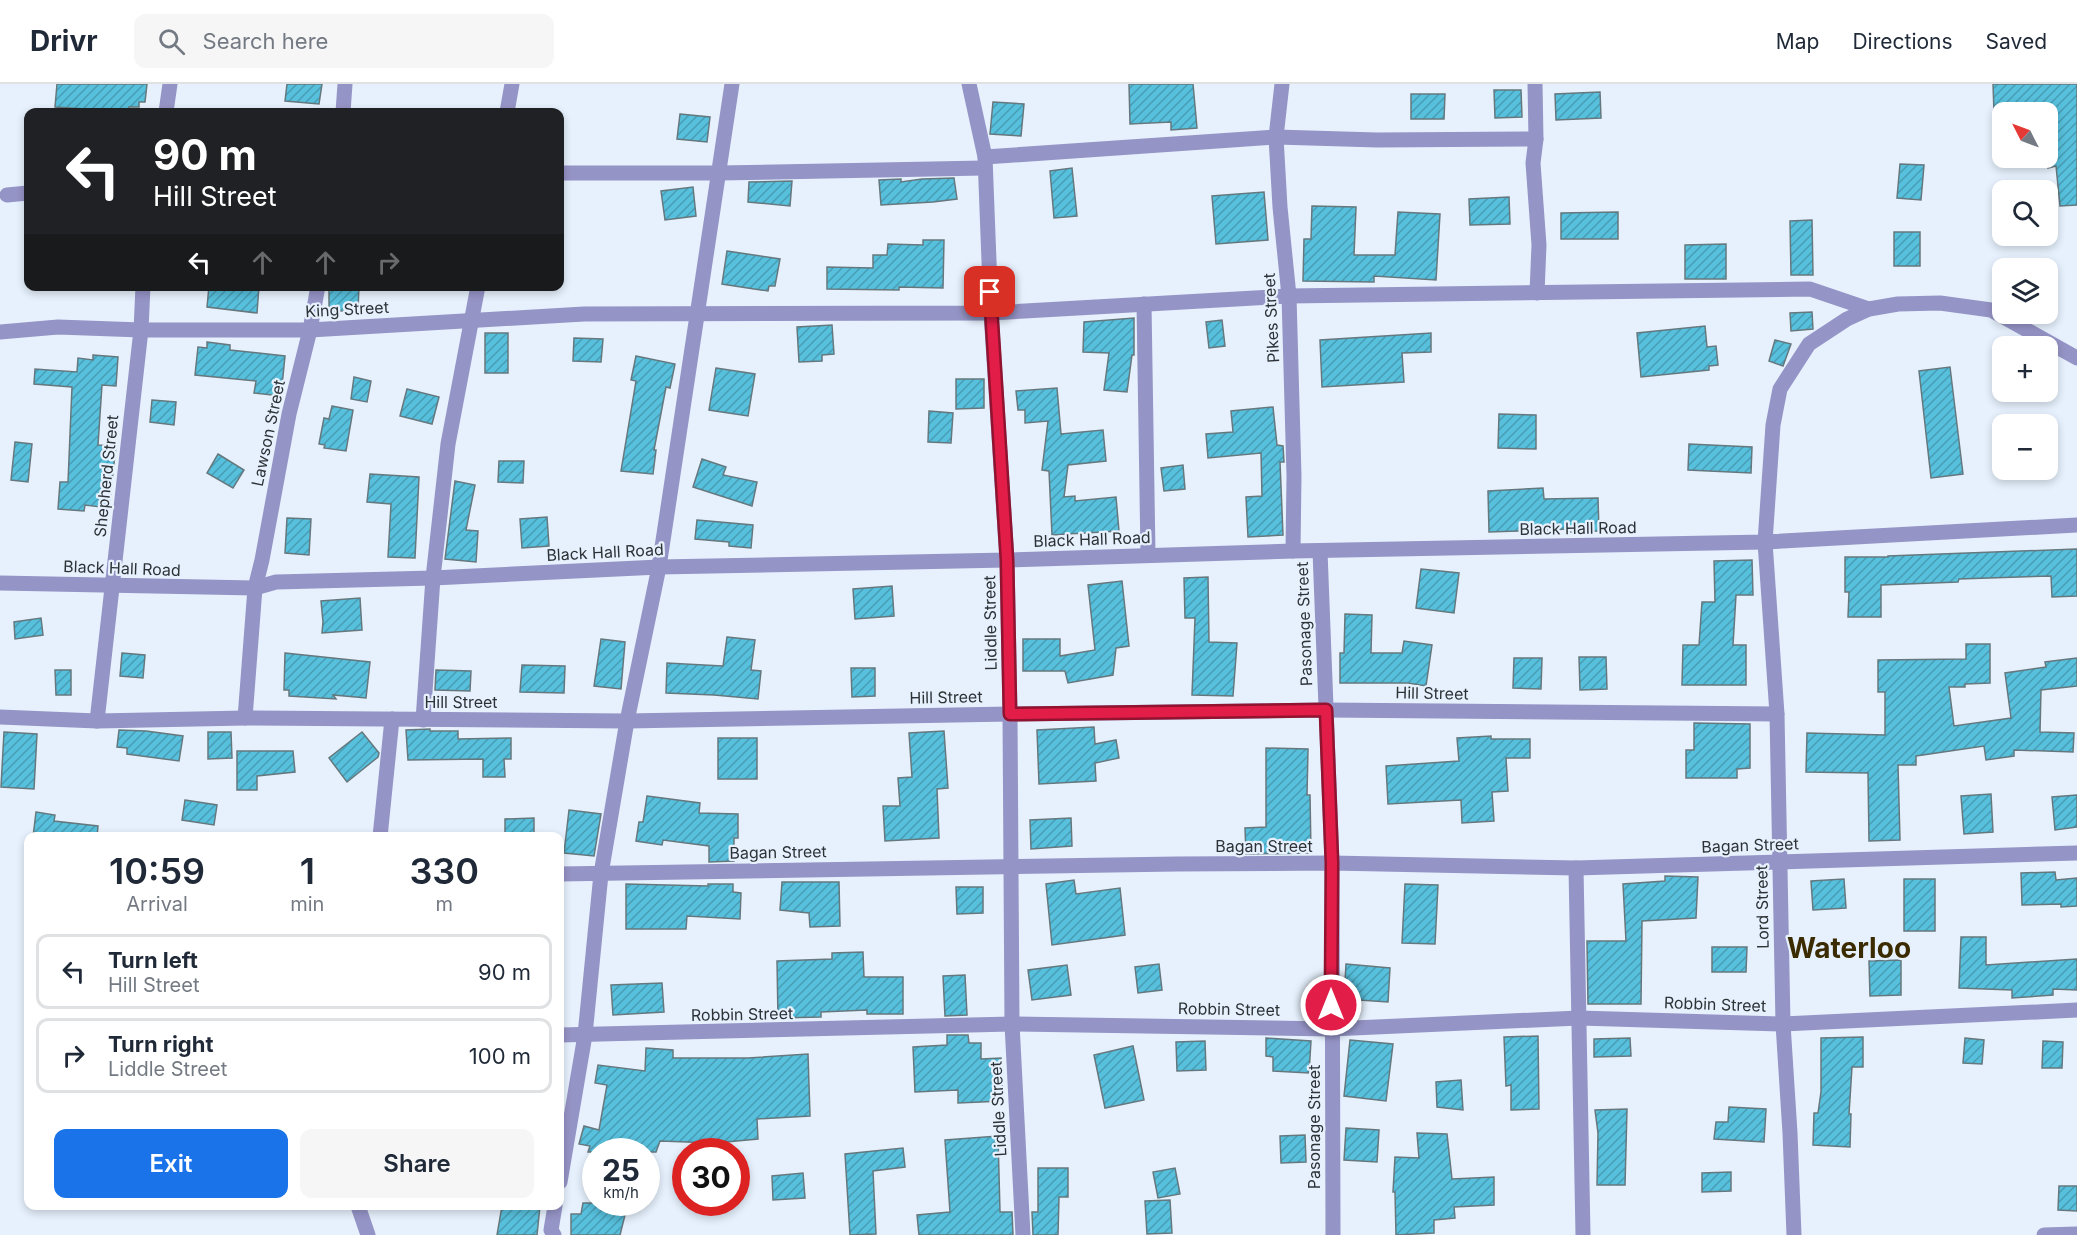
<!DOCTYPE html>
<meta charset="utf-8">
<style>
:root{--surface:#fff;--page:#f6f6f7;--text:#1f2937;--muted:#747a83;--line:#e0e1e3;--accent:#1a73e8}
body{margin:0;font-family:Inter,sans-serif;background:var(--page);color:var(--text);height:100vh;display:flex;flex-direction:column;font-size:22px;white-space:nowrap}
*{box-sizing:border-box;margin:0}
p{font-size:20px;color:var(--muted)}
.icon{flex:none;width:33px;height:33px;fill:none;stroke:currentColor;stroke-width:2;stroke-linecap:round;stroke-linejoin:round}
.map{position:relative;flex:1;overflow:hidden}
.panel{position:absolute;left:24px;top:748px;width:540px;height:378px;display:flex;flex-direction:column;background:var(--surface);border-radius:12px;box-shadow:0 3px 9px #0003}
.panel>*{flex:none}
.top-card{position:absolute;left:24px;top:24px;width:540px;height:183px;border-radius:12px;box-shadow:0 3px 9px #0003;background:#202124;color:#fff;overflow:hidden}
.needle{width:39px;rotate:312deg}
.controls{position:absolute;left:1992px;top:18px;display:grid;gap:12px}
.controls a{display:grid;place-items:center;width:66px;height:66px;border-radius:12px;background:var(--surface);box-shadow:0 3px 9px #0003;font-size:30px}
.speed{position:absolute;left:582px;top:1054px;display:flex;gap:12px;font-size:30px;font-weight:700;text-align:center}
.speed>*{display:grid;place-content:center;width:78px;height:78px;border-radius:50%;background:var(--surface);box-shadow:0 3px 9px #0003;line-height:1}
.speed small{font-size:15px;font-weight:400}
.speed .limit{border:9px solid #d22;background:#fff;color:#111}
.pin{position:absolute;display:grid;place-items:center;width:51px;height:51px;color:#fff;margin:-26px;border-radius:12px;box-shadow:0 3px 9px #0006}
.me{position:absolute;width:66px;margin:-33px;rotate:0deg;stroke-linejoin:round;filter:drop-shadow(0 0 4px #0008)}
.turn{display:flex;align-items:center;gap:21px;height:126px;padding:0 30px;font-size:27px}
.turn .icon{width:78px;height:78px;stroke-width:2.5}
.turn b{display:block;font-size:42px;line-height:51px}
.lanes{display:flex;align-items:center;height:57px;padding:0 30px;background:#0003;justify-content:center;gap:30px;direction:ltr}
.lanes .off{opacity:.35}
.eta{display:flex;justify-content:space-evenly;align-items:center;height:102px;text-align:center}
.eta b{font-size:36px;font-weight:600;line-height:42px}
.button{display:flex;gap:12px;margin-top:auto;padding:12px 30px}
.button a{flex:1;height:69px;border-radius:12px;background:var(--accent);color:#fff;font-size:24px;font-weight:600;line-height:69px;text-align:center}
.button a+a{background:var(--page);color:var(--text)}
ul{padding:0;list-style:none}
li{display:flex;align-items:center;gap:18px;height:75px;margin:0 12px 9px;padding:0 18px;border:3px solid var(--line);border-radius:12px}
li div{flex:1}
li b{display:block;font-size:22px}
li em{font-style:normal}
header{display:flex;align-items:center;gap:36px;box-sizing:border-box;height:84px;padding:0 30px;background:var(--surface);border-bottom:2px solid var(--line)}
header strong{font-size:28px}
nav{display:flex;gap:33px;margin-inline-start:auto;font-size:21px}
.search{width:420px;height:54px;background:var(--page);display:flex;align-items:center;gap:15px;box-sizing:border-box;padding:0 21px;border-radius:12px;color:var(--muted);font-size:22px}
.map>svg:first-child{display:block}
.building{fill:url(#building-hatch);stroke:#65787e;stroke-width:1.5}
.lines{fill:none;stroke-linecap:round;stroke-linejoin:round}
.minor{stroke:#9594c6;stroke-width:15}
.route-casing{stroke:#92132f;stroke-width:15}
.route{stroke:#e11d48;stroke-width:10}
.labels{text-anchor:middle;dominant-baseline:central;stroke-width:4.5;stroke-linejoin:round;paint-order:stroke}
.street-label{font-size:16px;fill:#2d3237;stroke:#e6f1fd}
.town-label{font-size:28px;font-weight:bold;fill:#3b2b01;stroke:#e6f1fd}
</style>
<header>
<strong>Drivr</strong>
<div class="search"><svg class="icon" aria-label="search" viewBox="0 0 24 24"><circle cx="10" cy="10" r="6"/><path d="M15 15l6 6"/></svg>Search here</div>
<nav><a>Map</a><a>Directions</a><a>Saved</a></nav>
</header>
<div class="map">
<svg width="2077" height="1151" viewBox="0 0 2077 1151">
<defs>
<pattern id="building-hatch" width="6" height="6" patternUnits="userSpaceOnUse" patternTransform="scale(1.5)"><rect width="6" height="6" fill="#57c0dd"/><path d="M-1 1l2-2M0 6l6-6M5 7l2-2" fill="none" stroke="#489db4"/></pattern>
</defs>
<rect width="100%" height="100%" fill="#e6f1fd"/>
<g class="building">
<path d="M57,0H147L145,18H139V23H129L128,28L55,23Z"/>
<path d="M287,0H322L319,20L285,17Z"/>
<path d="M1129,0H1193L1197,44L1171,46V38L1130,40Z"/>
<path d="M1993,0H2077V121L2060,122L2056,82L2048,84V28H1994Z"/>
<path d="M1494,6H1521L1522,33L1495,34Z"/>
<path d="M1600,8L1601,34L1556,36L1555,10Z"/>
<path d="M1411,10H1445L1444,35H1411Z"/>
<path d="M993,18L1024,20L1021,52L990,50Z"/>
<path d="M680,30L710,33L707,58L677,55Z"/>
<path d="M1900,80L1924,81L1921,116L1897,114Z"/>
<path d="M1072,84L1077,132L1054,134L1050,87Z"/>
<path d="M954,94L957,115L933,118L881,121L879,96L901,95V98L922,95Z"/>
<path d="M792,97L790,122L748,118L749,98Z"/>
<path d="M693,103L696,132L665,136L661,107Z"/>
<path d="M1264,108L1268,156L1216,160L1212,112Z"/>
<path d="M1509,113L1510,140L1470,141L1469,115Z"/>
<path d="M1312,122L1356,123L1354,171H1395L1398,128L1440,130L1436,196L1374,192V198L1303,197L1304,155H1311Z"/>
<path d="M1618,128V155H1561V129Z"/>
<path d="M1812,136L1813,191H1791L1790,137Z"/>
<rect x="1894" y="148" width="26" height="34"/>
<path d="M923,156H944L943,204L899,203V206L827,205V183L873,184V171H887L888,160L923,161Z"/>
<path d="M1726,160V195H1685V161Z"/>
<path d="M727,167L780,175L775,202H769L768,207L722,200Z"/>
<path d="M209,202H259L257,229L207,223Z"/>
<path d="M329,202H359L358,227H329Z"/>
<path d="M1812,228L1813,245L1791,247L1790,229Z"/>
<path d="M1134,234V271H1132L1127,308L1104,306L1109,269L1083,268L1084,238Z"/>
<path d="M1222,236L1225,262L1209,264L1206,238Z"/>
<path d="M832,241L834,270L822,271V277L799,278L797,243Z"/>
<path d="M1705,242L1707,263L1716,262L1718,281L1709,282V286L1641,293L1637,249Z"/>
<rect x="485" y="249" width="23" height="40"/>
<path d="M1431,249V268L1402,269L1404,298L1322,303L1320,256Z"/>
<path d="M574,254L603,255L601,278L573,277Z"/>
<path d="M1775,256L1791,260L1783,282L1769,277Z"/>
<path d="M207,258L230,261V266L285,272L281,312L254,309L256,297L195,291L198,263L207,264Z"/>
<path d="M93,271L118,273L116,302L102,301L98,361L116,362L109,424L85,421L84,427L58,425L60,398H68L72,303L34,300L35,285L77,288L78,274L93,276Z"/>
<path d="M636,272L675,280L670,304L666,303L654,366H656L653,390L621,387L636,297L631,296Z"/>
<path d="M1950,283L1963,390L1931,394L1919,287Z"/>
<path d="M716,284L755,290L748,332L709,326Z"/>
<path d="M354,293L371,297L367,318L351,315Z"/>
<path d="M956,295H984V324L956,325Z"/>
<path d="M1057,304L1061,350L1103,346L1106,377L1068,381L1064,413L1075,412V417L1116,413L1119,447L1052,451L1049,387L1042,386L1048,337L1025,339V326H1018L1016,307Z"/>
<path d="M407,305L439,313L432,340L400,332Z"/>
<path d="M152,316L176,318L174,341L150,338Z"/>
<path d="M332,322L353,326L346,367L324,364L325,361L319,360L324,334L329,335Z"/>
<path d="M1273,323L1277,361L1283,362L1284,378H1280L1283,451L1248,453L1246,413L1262,412L1261,369L1208,374L1206,350L1233,348L1231,327Z"/>
<path d="M929,327L953,329L951,359L928,358Z"/>
<path d="M1499,330L1536,331V365L1498,364Z"/>
<path d="M15,358L32,360L28,398L11,396Z"/>
<path d="M1689,360L1752,363L1751,389L1688,386Z"/>
<path d="M218,370L244,386L233,404L207,389Z"/>
<path d="M702,375L726,383L723,391L757,398L752,422L693,403Z"/>
<path d="M499,377H524L523,399L498,398Z"/>
<path d="M1183,381L1185,405L1164,407L1161,384Z"/>
<path d="M370,390L419,393L415,474L388,473L391,420L367,418Z"/>
<path d="M455,397L475,401L466,446L478,447L476,478L445,475Z"/>
<path d="M1543,404L1544,415L1598,414L1599,447L1570,448V445L1489,448L1488,407Z"/>
<path d="M547,433L549,462L522,464L520,435Z"/>
<path d="M287,434L311,435L309,471L285,469Z"/>
<path d="M697,436L753,441L751,464L729,462V458L695,455Z"/>
<path d="M2077,465V512L2052,513L2051,492L1959,495L1958,498L1881,501V533H1848L1849,508H1845V473H1888V472Z"/>
<path d="M1752,476L1753,511H1736L1733,561H1746V601H1682L1683,561H1699L1702,518H1715L1714,477Z"/>
<path d="M1421,485L1459,489L1454,529L1416,524Z"/>
<path d="M1208,493L1209,558L1237,559L1233,612L1192,611L1195,534H1185L1184,494Z"/>
<path d="M1122,497L1129,562L1116,564L1113,591L1068,599L1065,587H1023V555H1060V572L1095,566L1088,501Z"/>
<path d="M892,502L894,532L855,535L853,505Z"/>
<path d="M360,514L362,546L322,549L323,538L321,517Z"/>
<path d="M1345,530L1372,531L1371,569H1402L1404,557L1432,561L1426,602L1408,599H1340V569H1344Z"/>
<path d="M41,534L43,551L15,555L14,538Z"/>
<path d="M727,553L755,556L751,586L761,587L758,615L714,611L666,609L667,579L723,582Z"/>
<path d="M601,555L625,558L621,605L594,602Z"/>
<path d="M1966,560H1990V599L1965,600V603H1949L1954,642L2011,634L2005,589L2046,583L2045,578L2077,574V602L2041,606L2040,648L2074,649L2073,668L2014,666V672L1986,676L1984,662L1916,672V681H1898L1900,756L1869,757L1868,689L1806,688L1807,649L1885,651V608H1878V576L1966,575Z"/>
<path d="M122,569L145,571L143,594L120,592Z"/>
<path d="M285,569L370,578L366,614L333,611L336,615L289,612V606H284Z"/>
<path d="M1579,573H1606L1607,605L1580,606Z"/>
<path d="M1514,574H1542L1541,605L1513,604Z"/>
<path d="M522,581L565,582L564,609L520,608Z"/>
<path d="M851,584H875V612L852,613Z"/>
<path d="M55,586H71V611H56Z"/>
<path d="M436,586L471,587L470,607L435,606Z"/>
<path d="M1694,639L1750,640V684L1737,685V694H1686V666H1694Z"/>
<path d="M1094,643L1095,660L1116,656L1119,674L1095,679L1096,697L1039,700L1037,646Z"/>
<path d="M430,645V647H458V655L511,654V675H504L505,693H483V675L408,676L406,646Z"/>
<path d="M119,646L146,647L183,652L179,677L127,670V664L117,663Z"/>
<path d="M944,647L948,704L937,705L939,754L885,757L883,722H900L898,694L912,693L909,649Z"/>
<path d="M4,648L37,650L34,705L1,703Z"/>
<path d="M208,648H231L232,674L208,675Z"/>
<path d="M362,648L379,669L378,673L347,698L329,674Z"/>
<path d="M1491,652V655H1530V674H1506L1508,707L1492,708L1494,737L1462,739L1461,716L1388,720L1386,682L1459,677L1457,654Z"/>
<rect x="718" y="654" width="39" height="41"/>
<path d="M1266,664L1308,665L1307,711H1310L1311,769L1246,770L1245,744L1266,743Z"/>
<path d="M237,667H293L295,688L257,692V706H237Z"/>
<path d="M1991,710L1993,748L1964,750L1961,712Z"/>
<path d="M2077,711V743L2055,746L2052,713Z"/>
<path d="M647,712L700,719L699,729L738,730V754H734V777L709,778V762L663,756L662,761L636,757L639,738H643Z"/>
<path d="M185,716L217,721L214,741L182,736Z"/>
<path d="M569,726L601,730L594,772L564,769Z"/>
<path d="M36,728L55,731L54,737L98,742L97,753H33Z"/>
<path d="M534,734V753H505V735Z"/>
<path d="M1071,734L1072,762L1031,765L1030,736Z"/>
<path d="M2055,788L2056,796L2077,794V822L2061,823V820L2022,821L2021,789Z"/>
<path d="M1665,792L1698,793L1696,834L1642,837L1641,920H1588L1587,857H1626L1623,800L1665,797Z"/>
<path d="M1844,795L1846,824L1813,826L1811,797Z"/>
<rect x="1904" y="795" width="31" height="52"/>
<path d="M1074,796L1076,810L1120,804L1125,851L1052,861L1046,800Z"/>
<path d="M782,798H839L840,842L810,843L809,829L780,826Z"/>
<path d="M626,800L708,802V800H733V808L741,809L740,835L687,832L686,845H626Z"/>
<path d="M1405,800L1438,801L1435,860L1402,859Z"/>
<path d="M956,803H983V829L957,830Z"/>
<path d="M1961,853H1986V881L2077,875V906L2053,905V911L2012,914V906L1959,904Z"/>
<path d="M1712,863H1747L1746,888H1712Z"/>
<path d="M863,868L864,893H903V930H867V926L821,928V933L778,934L777,877L832,875V869Z"/>
<path d="M1901,876V911L1870,912L1869,877Z"/>
<path d="M1159,880L1162,906L1138,909L1135,883Z"/>
<path d="M1346,880L1390,884L1388,918L1344,915Z"/>
<path d="M1067,881L1071,911L1032,916L1028,886Z"/>
<path d="M965,891L967,931L945,932L943,892Z"/>
<path d="M662,899L664,928L613,931L611,901Z"/>
<path d="M947,951H968L969,959H981V975L1001,974L1003,1017L958,1019V1006L915,1008L913,963L947,961Z"/>
<path d="M1538,952L1539,1025L1511,1026V1001L1506,1002L1504,953Z"/>
<path d="M1863,953V983H1852L1849,1030H1851L1850,1063L1813,1061L1814,1029H1818L1821,1008V954Z"/>
<path d="M1266,954L1311,957L1309,989L1273,987V973L1266,972Z"/>
<path d="M1630,954L1631,972L1594,973V955Z"/>
<path d="M1965,954L1984,956L1982,980L1963,979Z"/>
<path d="M1350,956L1393,960L1386,1017L1344,1012Z"/>
<path d="M1205,957L1206,986L1177,987L1176,958Z"/>
<path d="M2043,957L2063,958L2062,984H2042Z"/>
<path d="M1133,962L1144,1016L1105,1024L1094,971Z"/>
<path d="M646,964L673,966V974H748L808,970L810,1032L757,1035L758,1055L715,1059L660,1057L656,1068H588L590,1062L579,1060L584,1042L599,1046L607,1001L595,999L598,981L645,987Z"/>
<path d="M1461,996L1463,1026L1437,1023L1436,998Z"/>
<path d="M1729,1023L1766,1025L1764,1058L1714,1055L1716,1038H1728Z"/>
<path d="M1627,1025L1625,1101H1597L1598,1049L1595,1026Z"/>
<path d="M1346,1044L1379,1046L1377,1078L1344,1076Z"/>
<path d="M1417,1049L1447,1050L1452,1095L1494,1093V1121L1454,1123L1455,1134L1434,1136V1149L1396,1151L1395,1108H1393L1395,1073L1419,1074Z"/>
<path d="M1305,1051L1306,1078L1281,1079L1280,1052Z"/>
<path d="M998,1052L1000,1128H1012L1013,1151H919L917,1131L950,1128L945,1056Z"/>
<path d="M903,1064L905,1083L873,1087L876,1150L850,1151L845,1070Z"/>
<path d="M1038,1084H1068V1113H1059L1058,1151H1033L1032,1128H1038Z"/>
<path d="M1175,1084L1180,1110L1158,1114L1153,1088Z"/>
<path d="M1731,1088V1107L1702,1108V1089Z"/>
<path d="M803,1089L805,1114L773,1116L772,1092Z"/>
<path d="M2059,1102H2077V1127L2058,1126Z"/>
<path d="M1170,1116L1172,1149L1147,1150L1145,1117Z"/>
<path d="M583,1119H628L620,1151H571V1130H581Z"/>
<path d="M502,1122H540L537,1151H497Z"/>
</g>
<g class="lines">
<g class="minor">
<path d="M969,0L985,73L991,229L1007,476L1010,630L1012,940L1023,1151"/>
<path d="M1282,0L1276,53L1280,123L1289,212L1294,392L1293,467"/>
<path d="M1535,0L1536,55L1533,79L1539,161L1537,209"/>
<path d="M166,28L170,0"/>
<path d="M343,28L345,0"/>
<path d="M507,28L512,0"/>
<path d="M985,73L1276,53L1377,56L1536,55"/>
<path d="M560,89H718L984,84"/>
<path d="M7,111L28,109"/>
<path d="M143,202L141,246L97,637L245,634L627,637L1010,630L1326,626L1777,630"/>
<path d="M1144,220L1148,471"/>
<path d="M0,248L58,243L141,246H310L584,230L991,229L1289,212L1810,205L1869,225"/>
<path d="M1320,467L1332,779L1333,1151"/>
<path d="M0,499L255,504L276,498L433,494L659,483L1007,476L1293,467L1765,458L2077,441"/>
<path d="M0,633L97,637"/>
<path d="M245,634L255,504L262,476L289,330L310,246L318,202"/>
<path d="M423,636L433,494L448,360L478,202"/>
<path d="M380,753L392,635"/>
<path d="M1576,784L1583,1151"/>
<path d="M560,790L1177,780L1332,779L1576,784L2077,769"/>
<path d="M560,951L1012,940L1331,945L1579,934L1783,940L2077,926"/>
<path d="M560,1098L585,951L601,790L627,637L659,483L732,0"/>
<path d="M358,1122L368,1151"/>
<path d="M554,1151L551,1146L555,1122"/>
<path d="M1794,1151L1790,1049L1783,940L1777,630L1765,458L1773,341L1780,305L1809,260L1847,235L1869,225L1898,220L1940,219L1991,226L2077,274"/>
<path d="M2044,1151L2077,1150"/>
</g>
</g>
<g class="lines">
<defs>
<path id="route" d="M990,208L1007,476L1010,630L1326,626L1332,779L1331,921"/>
</defs>
<use href="#route" class="route-casing"/>
<use href="#route" class="route"/>
</g>
<g class="labels">
<g class="street-label">
<text transform="translate(347 225) rotate(-3)">King Street</text>
<text transform="translate(1271 234) rotate(-93)">Pikes Street</text>
<text transform="translate(268 349) rotate(-78)">Lawson Street</text>
<text transform="translate(106 392) rotate(-84)">Shepherd Street</text>
<text transform="translate(1578 444) rotate(-1)">Black Hall Road</text>
<text transform="translate(1092 455) rotate(-2)">Black Hall Road</text>
<text transform="translate(605 468) rotate(-3)">Black Hall Road</text>
<text transform="translate(122 484) rotate(2)">Black Hall Road</text>
<text transform="translate(990 539) rotate(-91)">Liddle Street</text>
<text transform="translate(1304 540) rotate(-92)">Pasonage Street</text>
<text transform="translate(1432 609) rotate(1)">Hill Street</text>
<text transform="translate(946 613) rotate(-1)">Hill Street</text>
<text x="461" y="618">Hill Street</text>
<text transform="translate(1750 761) rotate(-2)">Bagan Street</text>
<text x="1264" y="762">Bagan Street</text>
<text transform="translate(778 768) rotate(-1)">Bagan Street</text>
<text transform="translate(1762 823) rotate(-91)">Lord Street</text>
<text transform="translate(1715 920) rotate(2)">Robbin Street</text>
<text transform="translate(1229 925) rotate(1)">Robbin Street</text>
<text transform="translate(742 930) rotate(-1)">Robbin Street</text>
<text transform="translate(998 1025) rotate(-93)">Liddle Street</text>
<text transform="translate(1314 1043) rotate(-90)">Pasonage Street</text>
</g>
<g class="town-label">
<text x="1849" y="864">Waterloo</text>
</g>
</g>
</svg>
<div class="controls">
<a><svg class="needle" viewBox="-14 -14 28 28"><path d="M0-13l5 13h-10z" fill="#e53935"/><path d="M0 13l5-13h-10z" fill="#747a83"/></svg></a>
<a><svg class="icon" aria-label="search" viewBox="0 0 24 24"><circle cx="10" cy="10" r="6"/><path d="M15 15l6 6"/></svg></a>
<a><svg class="icon" aria-label="layers" viewBox="0 0 24 24"><path d="M12 4l9 5-9 5-9-5zM3 14l9 5 9-5"/></svg></a>
<a>+</a>
<a>−</a>
</div>
<div class="speed"><div>25<small>km/h</small></div><div class="limit">30</div></div>
<div class="pin" style="left:990px;top:208px;background:#d93025"><svg class="icon" aria-label="arrive" viewBox="0 0 24 24"><path d="M6 21V4h12l-3 4 3 4H6"/></svg></div>
<svg class="me" style="left:1331px;top:921px" viewBox="-20 -20 40 40"><circle r="17" fill="#e11d48" stroke="#fff" stroke-width="3"/><path d="M0-11L8 9 0 5-8 9z" fill="#fff"/></svg>
<div class="top-card">
<div class="turn"><svg class="icon" aria-label="left" viewBox="0 0 24 24"><path d="M17 20v-9H6M10 6l-5 5 5 5"/></svg><div><b>90 m</b>Hill Street</div></div>
<div class="lanes"><svg class="icon" aria-label="left" viewBox="0 0 24 24"><path d="M17 20v-9H6M10 6l-5 5 5 5"/></svg><svg class="icon off" aria-label="ahead" viewBox="0 0 24 24"><path d="M12 20V5M6 11l6-6 6 6"/></svg><svg class="icon off" aria-label="ahead" viewBox="0 0 24 24"><path d="M12 20V5M6 11l6-6 6 6"/></svg><svg class="icon off" aria-label="right" viewBox="0 0 24 24"><path d="M7 20v-9h11M14 6l5 5-5 5"/></svg></div>
</div>
<section class="panel">
<div class="eta">
<div><b>10:59</b><p>Arrival</p></div>
<div><b>1</b><p>min</p></div>
<div><b>330</b><p>m</p></div>
</div>
<ul>
<li><svg class="icon" aria-label="left" viewBox="0 0 24 24"><path d="M17 20v-9H6M10 6l-5 5 5 5"/></svg><div><b>Turn left</b><p>Hill Street</p></div><em>90 m</em></li>
<li><svg class="icon" aria-label="right" viewBox="0 0 24 24"><path d="M7 20v-9h11M14 6l5 5-5 5"/></svg><div><b>Turn right</b><p>Liddle Street</p></div><em>100 m</em></li>
</ul>
<div class="button"><a>Exit</a><a>Share</a></div>
</section>
</div>
